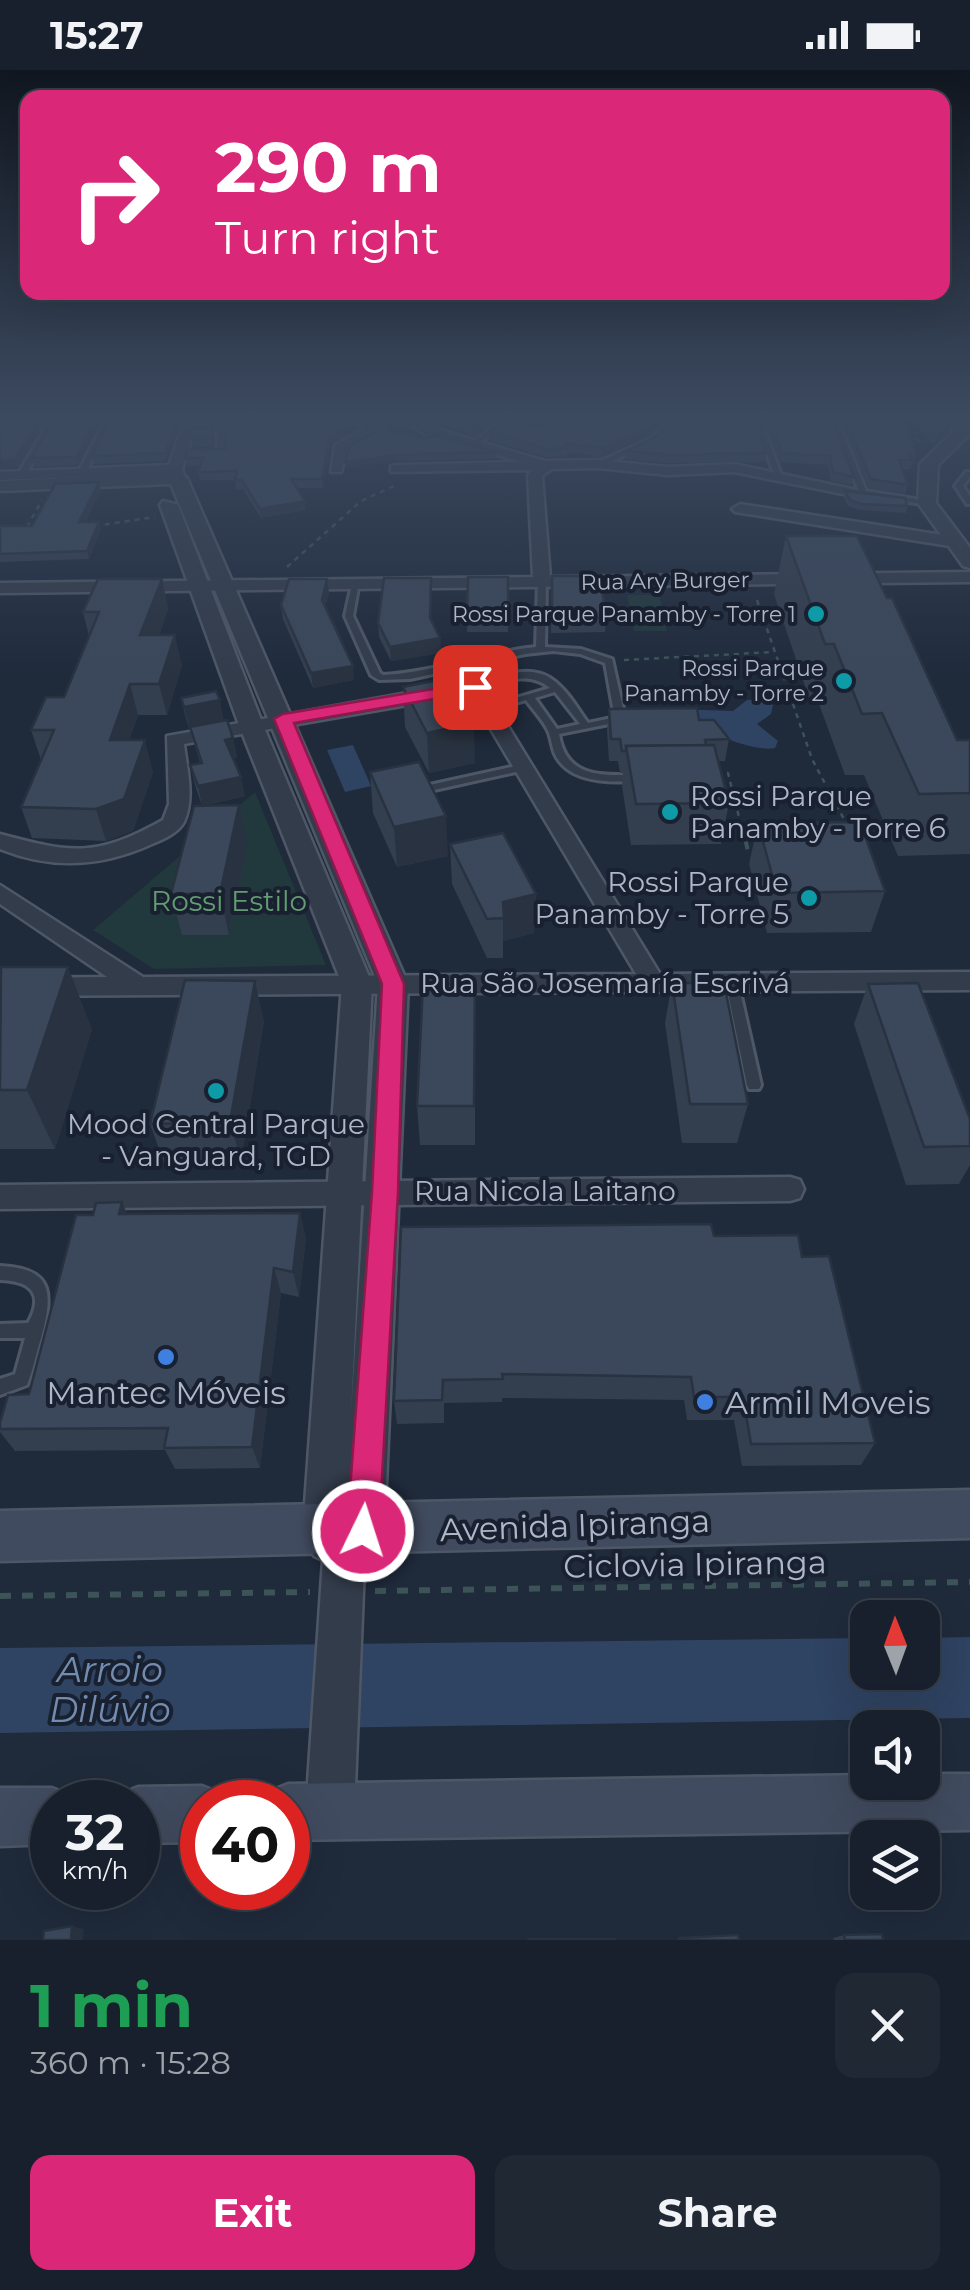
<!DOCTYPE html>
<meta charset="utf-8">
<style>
:root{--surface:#17202c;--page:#202834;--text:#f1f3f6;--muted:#9ea3a9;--line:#363e48;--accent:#db2777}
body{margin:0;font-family:Montserrat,sans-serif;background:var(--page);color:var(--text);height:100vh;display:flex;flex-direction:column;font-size:38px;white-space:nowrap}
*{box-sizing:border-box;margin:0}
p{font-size:32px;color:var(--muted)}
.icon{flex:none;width:55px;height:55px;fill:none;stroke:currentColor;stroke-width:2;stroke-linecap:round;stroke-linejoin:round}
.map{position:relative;height:1870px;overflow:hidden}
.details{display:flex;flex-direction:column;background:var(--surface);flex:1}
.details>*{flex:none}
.top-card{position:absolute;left:20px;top:20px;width:930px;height:210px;border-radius:20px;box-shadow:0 10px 40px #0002,0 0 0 2px var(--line);background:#db2777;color:#fff;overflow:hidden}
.needle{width:65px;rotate:359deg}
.fabs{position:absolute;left:850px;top:1530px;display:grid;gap:20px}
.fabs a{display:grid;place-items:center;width:90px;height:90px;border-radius:20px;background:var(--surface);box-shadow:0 10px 40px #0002,0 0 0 2px var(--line);font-size:50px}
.speed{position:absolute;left:30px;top:1710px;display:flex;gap:20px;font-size:50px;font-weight:700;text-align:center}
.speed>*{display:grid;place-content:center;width:130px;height:130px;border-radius:50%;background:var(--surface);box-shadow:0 10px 40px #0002,0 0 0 2px var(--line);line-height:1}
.speed small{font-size:25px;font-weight:400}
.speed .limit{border:15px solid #d22;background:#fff;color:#111}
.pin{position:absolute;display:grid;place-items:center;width:85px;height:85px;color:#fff;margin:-42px;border-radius:20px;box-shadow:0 5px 15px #0006}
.me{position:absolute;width:110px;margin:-55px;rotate:4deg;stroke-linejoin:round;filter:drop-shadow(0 0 8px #0008)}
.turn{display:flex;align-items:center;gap:35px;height:210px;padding:0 30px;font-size:45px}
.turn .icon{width:130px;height:130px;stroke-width:2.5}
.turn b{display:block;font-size:70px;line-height:85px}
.round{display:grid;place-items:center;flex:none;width:105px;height:105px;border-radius:20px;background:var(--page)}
.headline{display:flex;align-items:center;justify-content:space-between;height:170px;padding:0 30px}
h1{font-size:60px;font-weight:700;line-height:75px;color:#1e9e55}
.button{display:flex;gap:20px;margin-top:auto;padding:20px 30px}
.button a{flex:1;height:115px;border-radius:20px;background:var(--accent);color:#fff;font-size:40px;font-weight:700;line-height:115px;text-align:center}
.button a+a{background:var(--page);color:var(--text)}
.status{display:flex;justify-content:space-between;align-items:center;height:70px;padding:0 50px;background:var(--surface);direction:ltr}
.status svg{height:28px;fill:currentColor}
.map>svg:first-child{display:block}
.green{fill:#21383c}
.water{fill:#2f4362}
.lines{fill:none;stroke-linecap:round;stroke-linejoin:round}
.service-casing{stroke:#4e5766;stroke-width:6}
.minor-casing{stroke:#4e5766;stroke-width:5}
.tertiary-casing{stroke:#4e5766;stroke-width:5}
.secondary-casing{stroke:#4e5766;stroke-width:5}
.path-far2{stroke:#3c5457;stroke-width:2.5;stroke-dasharray:5 5;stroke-linecap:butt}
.path-far1{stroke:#3c5457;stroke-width:4;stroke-dasharray:8 8;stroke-linecap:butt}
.path{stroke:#3c5457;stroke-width:6;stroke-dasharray:11 11;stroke-linecap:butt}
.service{fill:#333c4b;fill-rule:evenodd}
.minor{fill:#333c4b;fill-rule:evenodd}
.tertiary{fill:#333c4b;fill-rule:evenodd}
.secondary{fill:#414b5f;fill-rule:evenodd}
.wall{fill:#333e4e}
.shaded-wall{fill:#293240}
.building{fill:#3b485b;stroke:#293240;stroke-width:2.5}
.route{fill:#db2777;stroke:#8e194d;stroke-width:2.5}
.culture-dot{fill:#0f9aa8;stroke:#192130;stroke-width:4}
.shop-dot{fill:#3f7fe0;stroke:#192130;stroke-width:4}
.labels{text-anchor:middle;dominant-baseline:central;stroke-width:8;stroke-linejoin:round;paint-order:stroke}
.far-street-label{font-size:22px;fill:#aeb7c8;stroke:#192130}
.far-poi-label{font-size:22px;fill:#aeb7c8;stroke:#192130;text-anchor:end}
.poi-label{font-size:28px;fill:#aeb7c8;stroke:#192130;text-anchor:start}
.park-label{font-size:28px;fill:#639b72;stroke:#192130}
.street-label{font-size:28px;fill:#aeb7c8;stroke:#192130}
.near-poi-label{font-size:32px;fill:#aeb7c8;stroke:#192130}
.near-street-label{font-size:32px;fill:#aeb7c8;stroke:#192130}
.near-water-label{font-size:35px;font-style:italic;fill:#738cb2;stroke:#192130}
</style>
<div class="status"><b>15:27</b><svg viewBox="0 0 49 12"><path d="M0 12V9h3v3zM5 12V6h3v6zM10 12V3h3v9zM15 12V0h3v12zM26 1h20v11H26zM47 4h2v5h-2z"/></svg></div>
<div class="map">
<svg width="970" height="1870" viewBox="0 0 970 1870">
<rect width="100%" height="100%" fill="#1f2a3b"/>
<g class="green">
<path d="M627,525H659L667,561H634Z"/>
<path d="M255,722L326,895L154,899L93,860Z"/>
</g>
<g class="water">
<path d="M766,629L773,635L771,644L757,654L778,671L775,678C752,683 691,657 677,639L733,641L747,630Z"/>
<path d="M353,675L371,716L345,722L327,680Z"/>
<path d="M970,1567V1648L0,1663V1578L867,1568L868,1602H922L923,1568Z"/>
</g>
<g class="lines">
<defs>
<g id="service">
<path d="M0,346L52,358L25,406L18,404L45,359L0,350Z"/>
<path d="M334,346H343L384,361L379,362Z"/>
<path d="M529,346H537L523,354L505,355L477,374L471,373L501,352L520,351Z"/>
<path d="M672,346H679L655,371L601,396L594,394L651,369Z"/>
<path d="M764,346H771L763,356L781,405L774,403L756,356Z"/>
<path d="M830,346H836L866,421L927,431L931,433L930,435L860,425Z"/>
<path d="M103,354L108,355L87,401L80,403L79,401Z"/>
<path d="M221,357L224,359L225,383L221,385H205V381H217L218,359Z"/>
<path d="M966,402H970V407L963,416L970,426V434H967L955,416Z"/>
<path d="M542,509L546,512L545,577L581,579L612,589L624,643L619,652L559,664C566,709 602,705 639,705L643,706V710C618,713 577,714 560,692C552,683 553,674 549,663C545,652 533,640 526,630L490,640L485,637L550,618C528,599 500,613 475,620L470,617C491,607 528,594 550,608C566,618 577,638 588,653L612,648L614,643L605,593L580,584L553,581L525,584L410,609L379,610L371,605L345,546L352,514L359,512L353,546L380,603L383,605C437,602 484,582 536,577L538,512ZM555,622L580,654L557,659L535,628Z"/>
<path d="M525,694L529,695V699L416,724L411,721L416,718Z"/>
<path d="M732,909L738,913L761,1015L759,1019H749L747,1015L726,913Z"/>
<path d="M0,1196C54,1198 53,1224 41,1268C36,1284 33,1300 27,1315L0,1325V1309L15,1304L25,1268H0V1254L28,1253C45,1223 30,1211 0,1210Z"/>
</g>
<g id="minor">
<path d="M292,346L283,355L193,364L182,399L185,408L178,412L169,404L0,410V402L169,395L182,357Z"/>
<path d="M375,346H389L380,363L347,380L341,402H331L335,375L369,357Z"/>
<path d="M394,346H411L437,359L545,391L598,390L668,397L734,394L871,423L863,428L734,402L668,405L598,398L552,399L542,406L550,507L970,502V512L0,523V513L533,507L528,405L532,400L391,402V396L396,395L521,392L427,365Z"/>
<path d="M740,434L956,467L964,472L956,477L735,442L732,439Z"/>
<path d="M475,611L484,617L660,904L970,902V920L0,926V908L107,907L0,834V815L143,907L636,904L470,624L184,674C187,700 195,728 184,752C178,763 164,769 152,774C102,797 52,800 0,779V764C71,783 95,788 163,750L169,734L167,666Z"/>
<path d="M790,1107L800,1110L804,1119L800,1128L790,1131L0,1139V1115Z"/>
</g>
<g id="tertiary">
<path d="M948,346H964L970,364L938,395L936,433L970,478V498L963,496L918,433L920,394L953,362Z"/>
<path d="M178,403L187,408L408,914L384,1461L364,1498L354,1742L347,1759L330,1766L313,1759L306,1742L323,1490L314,1486L303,1462L342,914L239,655L160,435L163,431L178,435L263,655L372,914L351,1343L378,914L171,414L0,421V411Z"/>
</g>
<g id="secondary">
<path d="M970,1420V1468L0,1491V1441Z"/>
<path d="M922,1704H970V1760L288,1770V1732H263L268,1722L288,1714L868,1705V1712H922Z"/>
<path d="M202,1716L222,1724L226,1732H202V1772L138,1773V1732H115L118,1725L138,1717Z"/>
<path d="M0,1718H52L72,1726L75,1732H52V1774L0,1776Z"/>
</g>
</defs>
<use href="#service" class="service-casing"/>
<use href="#minor" class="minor-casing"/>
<use href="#tertiary" class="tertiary-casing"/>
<use href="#secondary" class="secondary-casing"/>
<g class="path-far2">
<path d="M906,365L925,373"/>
<path d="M95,456L155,447"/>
<path d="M27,457L42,430"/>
<path d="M287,497L361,431L394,416"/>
<path d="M757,530L812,689L846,753"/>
<path d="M624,590L774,582"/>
<path d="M717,703H728L742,759"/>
</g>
<path class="path-far1" d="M742,756L748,781H752"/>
<g class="path">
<path d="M375,1521L970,1512"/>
<path d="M0,1526L310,1522"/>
</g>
<use href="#service" class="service"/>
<use href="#minor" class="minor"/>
<use href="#tertiary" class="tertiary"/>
<use href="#secondary" class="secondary"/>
</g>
<g class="wall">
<path d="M15,346H263L182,353L166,391L94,394L92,386L107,354L101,351L78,395L34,397L32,388L50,355Z"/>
<path d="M348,346H372L368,351Z"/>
<path d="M421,346H516L499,349L474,366Z"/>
<path d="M535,346H667L649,366L602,387L567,382V387H546L489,370V362L539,357L550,353L535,352Z"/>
<path d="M831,346L854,407L852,415L831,411L828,395L780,392L767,357L769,348Z"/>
<path d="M838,346H901L916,384L914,393H912L910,399H902L908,415L905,424L869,418Z"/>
<path d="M909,346H949L951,353L949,361L934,375Z"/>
<path d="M388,349L411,354V360L388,355Z"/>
<path d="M282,350L355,360L331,374L323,418H296L306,440L261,448L243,419H236L235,410H200L198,402L200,396H187L185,388L225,379Z"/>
<path d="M755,353L766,383L765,392L668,393L625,389L626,381L659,365Z"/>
<path d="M382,359L496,382V389L396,391L346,398Z"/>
<path d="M214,366L213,377H193L191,368Z"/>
<path d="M101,421L85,452L101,460L89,489L0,492V456H32Z"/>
<path d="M845,421L907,436L906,443L859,440L848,436L844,428Z"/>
<path d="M786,466L957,670H970V784L898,786L864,705H845L819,634H811L774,524Z"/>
<path d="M552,506L606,548L605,562L551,563Z"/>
<path d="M468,507H508V562H467Z"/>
<path d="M431,508V550L440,568L441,583L391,591L379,567L378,553Z"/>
<path d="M162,509L168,539L159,565L182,595L167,645H138L129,670L153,702L133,761L106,771L32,768L21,737L41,690L31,660L64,627L89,566L83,542Z"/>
<path d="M329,523L325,537L354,610L313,618L283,549L281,535Z"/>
<path d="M403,617L475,693L429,703L405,657Z"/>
<path d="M181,628L224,651L233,668L237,688H233L245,726L203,736L247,776L229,865H182L171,824L202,736L195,715L190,695L200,693L190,658H189L186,649Z"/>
<path d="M609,639L699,650L729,669L725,691H718L729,733L721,774L631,775L622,716L623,703H620L618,691H609L607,661Z"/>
<path d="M370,702L448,786L397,797L373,743Z"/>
<path d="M758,753L885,821L871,862L767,863L749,794Z"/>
<path d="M450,774L536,824L534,863L503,871V888H487L452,814Z"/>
<path d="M0,899L92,959L55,1079H0Z"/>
<path d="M672,913L748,1034L737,1073H682L665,953Z"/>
<path d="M475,914V1075H420L417,1036Z"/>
<path d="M868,914L970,1049V1095L959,1114L906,1115L854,954Z"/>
<path d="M264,951L241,1090L164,1093L150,1054Z"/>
<path d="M300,1143L306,1169L299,1227L281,1223L260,1398L175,1399L165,1380L15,1381L0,1362V1353L29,1324L127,1144Z"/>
<path d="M714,1166L802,1187L875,1373L861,1395L742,1396L734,1350H687L684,1330L502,1328V1332L444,1333V1353L397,1354L394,1331Z"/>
<path d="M844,1865L883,1870H834L833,1868Z"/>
</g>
<g class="shaded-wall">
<path d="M98,346H100L101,351L78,395L76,387Z"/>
<path d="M180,346H263L182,353L166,391L165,383Z"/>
<path d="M491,346H516L499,349L474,366V358Z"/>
<path d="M660,346H667L649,366L602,387V378Z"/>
<path d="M355,352V360L331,374L323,418L322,409L330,366Z"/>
<path d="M37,353L39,362L18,398L0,399V391Z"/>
<path d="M951,353L949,361L934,375L936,367Z"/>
<path d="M396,385V391L346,398L345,392Z"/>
<path d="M99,412L101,421L81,461L79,452Z"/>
<path d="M305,431L306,440L261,448L260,439Z"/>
<path d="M99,452L101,460L89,489L87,481Z"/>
<path d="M162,509L168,539L148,596L140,565Z"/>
<path d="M327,509L329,523L323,544L322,530Z"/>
<path d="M175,565L182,595L167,645L159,614Z"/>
<path d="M440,568L441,583L391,591L390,577Z"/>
<path d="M353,596L354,610L313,618L311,603Z"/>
<path d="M130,614L138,645L119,702L110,670Z"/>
<path d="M220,630L224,652L189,658L184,637Z"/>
<path d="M474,653L475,693L429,703L427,663Z"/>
<path d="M233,668L237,688L229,689L225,670Z"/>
<path d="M145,670L153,702L133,761L106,771L96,739Z"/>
<path d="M241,707L245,726L202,736L198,716Z"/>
<path d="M239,735L247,776L229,865L220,824Z"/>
<path d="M446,746L448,786L397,797L394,757Z"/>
<path d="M536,824L534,863L503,871V832Z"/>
<path d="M68,897L92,959L55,1079L27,1020Z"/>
<path d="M255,911L264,951L241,1090L230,1052Z"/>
<path d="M122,1132L133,1158L119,1144Z"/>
<path d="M300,1143L306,1169L299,1227L293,1202Z"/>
<path d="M274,1198L281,1223L260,1398L252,1377Z"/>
<path d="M72,1856L84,1859L83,1870H71Z"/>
</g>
<g class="building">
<path d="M0,346L37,353L15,389L0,391Z"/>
<path d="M44,346H98L76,387L32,388L53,348Z"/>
<path d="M105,346H180L165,383L92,386L110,348Z"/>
<path d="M286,346H342L355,352L330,366L322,409H291L305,431L260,439L242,410H235L237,401L198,402L203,388H185L188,380L225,379L226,356L282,350Z"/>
<path d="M390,346H397L411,354L388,349Z"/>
<path d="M442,346H491L474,358Z"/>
<path d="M551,346H660L650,358L602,378L565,373L567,378L546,379L489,362L508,352L539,357L553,352Z"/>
<path d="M677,346H756L754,349L766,383L669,385L626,381L659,365Z"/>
<path d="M770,346H831L854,407L833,402L830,386L782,383L769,348Z"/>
<path d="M843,346H901L916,384H909L912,390H899L908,415L871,409Z"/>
<path d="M918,346H949L951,353L936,367Z"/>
<path d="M212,357V368H191L194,358Z"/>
<path d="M382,359L424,368L436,365L496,382L396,385L345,392L350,376Z"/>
<path d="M99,412L79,452H99L87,481L0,484V456H32L55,414Z"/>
<path d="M845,421L905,428L907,436L861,434L850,430Z"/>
<path d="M786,466H857L887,528H892L957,670H970V723L919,724L882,643L862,644L834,574H825Z"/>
<path d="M552,506H600L606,548H552Z"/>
<path d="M468,507H508V548H467Z"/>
<path d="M384,508H431L430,548L440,568L390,577L378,553Z"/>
<path d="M98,509H162L140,565H175L159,614H130L110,670H145L124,729L96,739L21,737L54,660H31L46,627H64L99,542H83Z"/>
<path d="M289,509H327L322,530L353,596L311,603L281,535Z"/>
<path d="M448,608L474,653L427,663L403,617Z"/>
<path d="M216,621L220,630L184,637L181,628Z"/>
<path d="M697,638L699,650H714L729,669L705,670L706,675L626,676V681H622L620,669H611L609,639Z"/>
<path d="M227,650L233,668L225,670L241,707L198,716L190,695L202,693L190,657Z"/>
<path d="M714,675L729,733L636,734L626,676Z"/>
<path d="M419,692L446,746L394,757L370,702Z"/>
<path d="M239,735L220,824H171L194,736Z"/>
<path d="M860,752L885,821L777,823L758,753Z"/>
<path d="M503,763L536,824L503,832L504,848L487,849L450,774Z"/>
<path d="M1,897H68L27,1020H0Z"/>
<path d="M185,910L255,911L230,1052L150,1054Z"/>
<path d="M672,913H724L748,1034H690Z"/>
<path d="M918,913L970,1049V1076L924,1077L868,914Z"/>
<path d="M423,914H475L474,1036H417Z"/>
<path d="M122,1132L119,1144L300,1143L293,1202L274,1198L252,1377L164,1378L168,1358L0,1359V1353L8,1325L29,1324L76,1145H93L96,1133Z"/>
<path d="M711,1154L714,1166L798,1165L802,1187L829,1186L875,1373L751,1374L743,1327H694L691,1307L502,1304L503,1309L443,1310L442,1330L394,1331L401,1157Z"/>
<path d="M72,1856L71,1870H43L44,1861Z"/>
<path d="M882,1864L883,1870H845L844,1865Z"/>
<path d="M738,1865L739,1870H679V1868Z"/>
<path d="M529,1869H615V1870H530Z"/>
</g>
<linearGradient id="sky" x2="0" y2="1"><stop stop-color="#111720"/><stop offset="0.57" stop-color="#3c4a60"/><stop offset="1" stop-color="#3c4a60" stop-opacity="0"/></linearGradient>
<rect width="970" height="608" fill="url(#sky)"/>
<path class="route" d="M475,612L484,617L481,621L294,653L404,914L398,1122L379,1461L374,1472L363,1477L352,1472L347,1461L372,1122L382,914L274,649L283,644Z"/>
<g class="culture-dot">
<circle cx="816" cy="544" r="10"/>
<circle cx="844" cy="611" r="10"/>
<circle cx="670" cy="742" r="10"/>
<circle cx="809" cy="828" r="10"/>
<circle cx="216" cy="1021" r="10"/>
</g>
<g class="shop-dot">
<circle cx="166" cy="1287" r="10"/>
<circle cx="705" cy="1332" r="10"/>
</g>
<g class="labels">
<g class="far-street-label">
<text transform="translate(665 511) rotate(-1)">Rua Ary Burger</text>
</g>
<g class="far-poi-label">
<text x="796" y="544">Rossi Parque Panamby - Torre 1</text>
<text x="824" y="598">Rossi Parque<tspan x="824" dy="25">Panamby - Torre 2</tspan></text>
</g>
<g class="poi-label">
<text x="690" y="726">Rossi Parque<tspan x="690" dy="32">Panamby - Torre 6</tspan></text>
<text x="789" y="812" text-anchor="end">Rossi Parque<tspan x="789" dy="32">Panamby - Torre 5</tspan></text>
<text x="216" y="1054" text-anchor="middle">Mood Central Parque<tspan x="216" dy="32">- Vanguard, TGD</tspan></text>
</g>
<g class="park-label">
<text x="229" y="831">Rossi Estilo</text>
</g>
<g class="street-label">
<text x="605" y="913">Rua São Josemaría Escrivá</text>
<text x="545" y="1121">Rua Nicola Laitano</text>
</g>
<g class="near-poi-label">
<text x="166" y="1322">Mantec Móveis</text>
<text x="725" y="1332" text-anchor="start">Armil Moveis</text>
</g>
<g class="near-street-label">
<text transform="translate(575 1455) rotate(-2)">Avenida Ipiranga</text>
<text transform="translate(695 1494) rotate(-1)">Ciclovia Ipiranga</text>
</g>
<g class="near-water-label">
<text x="110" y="1599">Arroio<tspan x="110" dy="40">Dilúvio</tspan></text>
</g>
</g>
</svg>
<div class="fabs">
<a><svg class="needle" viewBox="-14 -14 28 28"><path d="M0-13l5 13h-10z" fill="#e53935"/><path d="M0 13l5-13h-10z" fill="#9ea3a9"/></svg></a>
<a><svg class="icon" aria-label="sound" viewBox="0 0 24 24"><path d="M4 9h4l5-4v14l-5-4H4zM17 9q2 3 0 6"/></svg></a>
<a><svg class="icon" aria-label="layers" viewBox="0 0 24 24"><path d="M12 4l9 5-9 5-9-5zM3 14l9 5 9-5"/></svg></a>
</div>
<div class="speed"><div>32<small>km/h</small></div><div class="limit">40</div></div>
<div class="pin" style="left:475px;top:617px;background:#d93025"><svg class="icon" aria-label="arrive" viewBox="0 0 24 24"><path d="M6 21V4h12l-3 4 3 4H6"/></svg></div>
<svg class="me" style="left:363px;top:1461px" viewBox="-20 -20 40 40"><circle r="17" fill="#db2777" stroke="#fff" stroke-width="3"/><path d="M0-11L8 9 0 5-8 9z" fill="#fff"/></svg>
<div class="top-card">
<div class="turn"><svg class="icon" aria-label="right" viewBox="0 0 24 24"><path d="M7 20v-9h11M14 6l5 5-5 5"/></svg><div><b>290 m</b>Turn right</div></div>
</div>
</div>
<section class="details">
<div class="headline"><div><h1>1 min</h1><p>360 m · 15:28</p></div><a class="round"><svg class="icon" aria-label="close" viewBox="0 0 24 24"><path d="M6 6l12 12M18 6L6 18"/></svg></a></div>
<div class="button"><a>Exit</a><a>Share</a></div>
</section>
